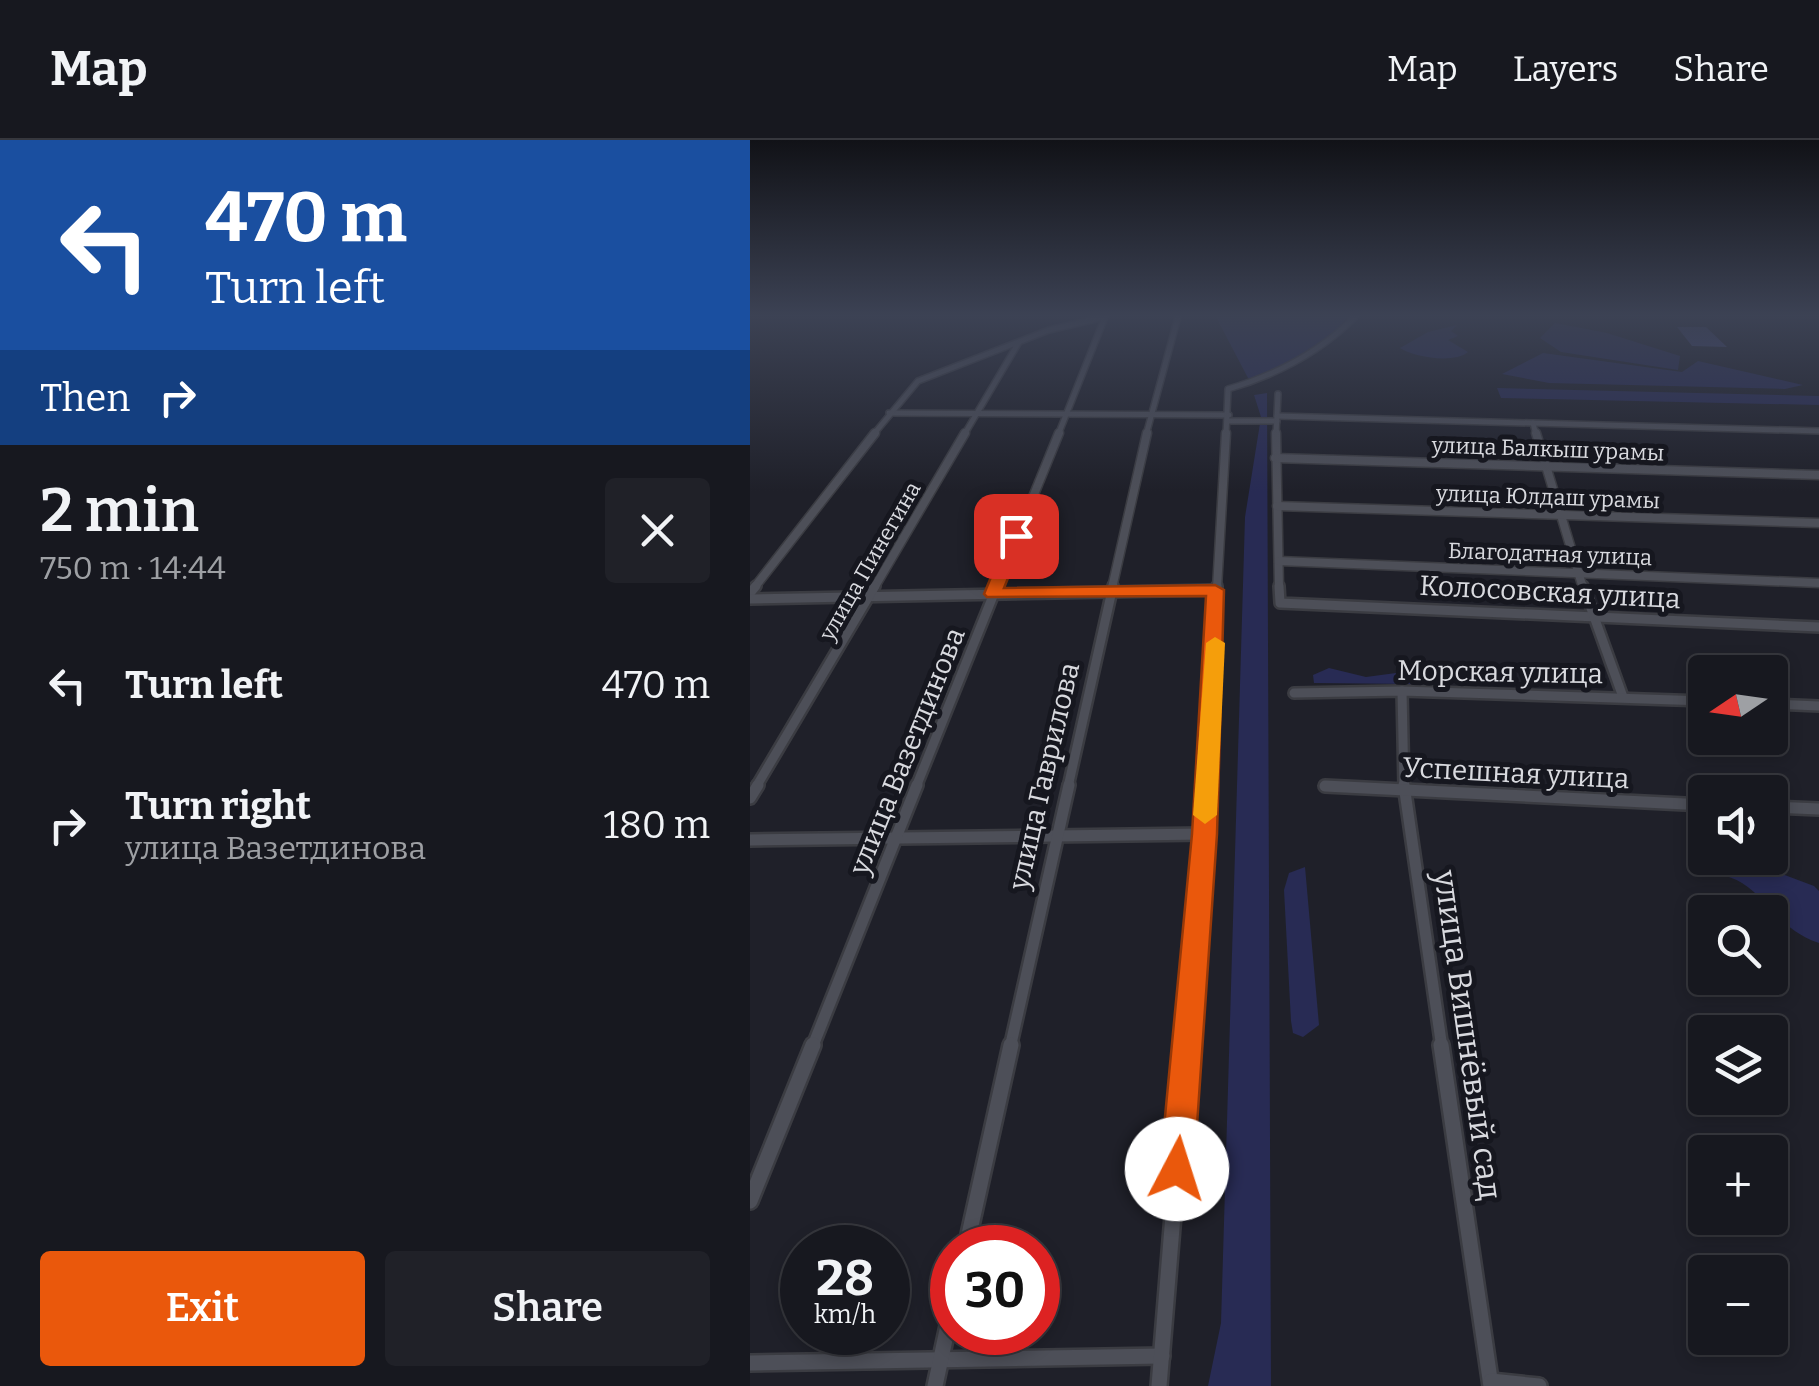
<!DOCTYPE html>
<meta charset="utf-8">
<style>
:root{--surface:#17181f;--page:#202128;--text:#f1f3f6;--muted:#9ea0a4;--line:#36373d;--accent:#ea580c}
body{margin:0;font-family:Bitter,serif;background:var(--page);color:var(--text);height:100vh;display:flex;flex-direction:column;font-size:38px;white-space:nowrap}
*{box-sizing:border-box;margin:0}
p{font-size:32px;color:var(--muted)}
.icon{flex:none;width:55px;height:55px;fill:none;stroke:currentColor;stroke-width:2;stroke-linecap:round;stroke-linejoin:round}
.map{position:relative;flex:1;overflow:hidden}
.drawer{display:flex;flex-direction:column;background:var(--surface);width:750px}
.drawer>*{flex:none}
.guide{background:#1a4fa0;color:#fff;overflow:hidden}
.needle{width:65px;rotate:257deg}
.fabs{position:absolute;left:938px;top:515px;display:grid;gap:20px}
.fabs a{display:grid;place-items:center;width:100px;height:100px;border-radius:10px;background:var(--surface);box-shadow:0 5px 15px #0003,0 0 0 2px var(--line);font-size:50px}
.speed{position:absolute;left:30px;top:1085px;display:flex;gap:20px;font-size:50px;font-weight:700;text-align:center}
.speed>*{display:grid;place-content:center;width:130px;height:130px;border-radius:50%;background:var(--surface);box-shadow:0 5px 15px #0003,0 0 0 2px var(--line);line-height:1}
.speed small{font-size:25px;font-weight:400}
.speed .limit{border:15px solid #d22;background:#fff;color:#111}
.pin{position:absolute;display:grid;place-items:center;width:85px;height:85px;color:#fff;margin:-42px;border-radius:20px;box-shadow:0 5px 15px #0006}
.me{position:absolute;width:110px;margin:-55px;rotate:5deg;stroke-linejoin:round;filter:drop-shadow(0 0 8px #0008)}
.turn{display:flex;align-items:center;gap:35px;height:210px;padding:0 40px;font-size:45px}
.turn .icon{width:130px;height:130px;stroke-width:2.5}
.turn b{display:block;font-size:70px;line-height:85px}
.then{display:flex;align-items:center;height:95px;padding:0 40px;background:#0003;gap:20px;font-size:38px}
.round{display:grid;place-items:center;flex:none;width:105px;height:105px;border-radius:10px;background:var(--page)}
.overview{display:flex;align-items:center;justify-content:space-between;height:170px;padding:0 40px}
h1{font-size:60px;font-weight:600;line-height:75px}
.button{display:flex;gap:20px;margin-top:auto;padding:20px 40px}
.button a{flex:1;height:115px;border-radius:10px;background:var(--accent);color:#fff;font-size:40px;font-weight:600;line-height:115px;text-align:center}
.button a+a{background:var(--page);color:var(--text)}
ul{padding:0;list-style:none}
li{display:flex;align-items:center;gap:30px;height:140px;padding:0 40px}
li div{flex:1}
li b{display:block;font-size:38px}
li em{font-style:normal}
header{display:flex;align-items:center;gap:60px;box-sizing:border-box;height:140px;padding:0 50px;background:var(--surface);border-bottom:2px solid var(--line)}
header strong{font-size:48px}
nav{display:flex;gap:55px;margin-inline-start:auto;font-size:35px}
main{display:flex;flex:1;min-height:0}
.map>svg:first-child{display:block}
.green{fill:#282b54}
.building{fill:#414678}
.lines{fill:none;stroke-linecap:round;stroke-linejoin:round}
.minor-far4-casing{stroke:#3b3c42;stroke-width:8}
.minor-far3-casing{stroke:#3b3c42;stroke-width:11}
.minor-far2-casing{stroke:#3b3c42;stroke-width:14}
.minor-far1-casing{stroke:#3b3c42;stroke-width:16}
.minor-casing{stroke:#3b3c42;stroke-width:20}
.minor-far4{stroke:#4d4f58;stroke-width:5}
.minor-far3{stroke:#4d4f58;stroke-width:8}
.minor-far2{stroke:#4d4f58;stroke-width:9}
.minor-far1{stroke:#4d4f58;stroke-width:11}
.minor{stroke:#4d4f58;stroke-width:15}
.route{fill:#ea580c;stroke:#983908;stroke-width:2.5}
.slow{fill:#f59e0b}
.labels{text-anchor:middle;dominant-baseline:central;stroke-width:10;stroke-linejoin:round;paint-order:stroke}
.far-street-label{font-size:22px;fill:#d9dadf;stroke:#16171f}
.street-label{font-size:28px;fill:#d9dadf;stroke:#16171f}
.near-street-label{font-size:32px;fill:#d9dadf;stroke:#16171f}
</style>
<header>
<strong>Map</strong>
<nav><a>Map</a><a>Layers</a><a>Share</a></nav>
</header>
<main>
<section class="drawer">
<div class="guide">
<div class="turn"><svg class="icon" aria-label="left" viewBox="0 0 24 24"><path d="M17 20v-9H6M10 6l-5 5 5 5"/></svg><div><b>470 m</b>Turn left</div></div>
<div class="then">Then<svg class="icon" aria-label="right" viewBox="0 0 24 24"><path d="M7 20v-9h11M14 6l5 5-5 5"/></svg></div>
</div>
<div class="overview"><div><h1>2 min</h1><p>750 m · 14:44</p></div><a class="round"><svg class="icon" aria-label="close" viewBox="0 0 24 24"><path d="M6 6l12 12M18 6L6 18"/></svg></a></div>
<ul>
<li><svg class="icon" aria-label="left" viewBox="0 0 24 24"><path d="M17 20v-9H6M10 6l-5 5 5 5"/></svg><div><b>Turn left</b></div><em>470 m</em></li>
<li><svg class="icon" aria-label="right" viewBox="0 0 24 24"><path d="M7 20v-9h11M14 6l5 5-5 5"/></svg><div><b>Turn right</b><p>улица Вазетдинова</p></div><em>180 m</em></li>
</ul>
<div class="button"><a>Exit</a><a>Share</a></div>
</section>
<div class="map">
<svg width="1069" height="1246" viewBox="0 0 1069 1246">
<rect width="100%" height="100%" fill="#1f2029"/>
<g class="green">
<path d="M466,177H598L582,195L511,239L498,238Z"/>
<path d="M805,183L857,193L930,216L928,230L811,212L790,198Z"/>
<path d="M707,185L701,191L708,196L698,200L718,212C704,224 663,217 650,208L678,192Z"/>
<path d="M793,213L932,232L948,221L1053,245L1035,249L799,243L752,234Z"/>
<path d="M747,248L1069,256V265L751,258Z"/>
<path d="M517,253L521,1246H458L471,1183L495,377L511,277L504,255Z"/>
<path d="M579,528L616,537L646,533L684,537L667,544L564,543L563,535Z"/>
<path d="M959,718L1027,732L1064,746L1069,751V803C1029,789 1024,764 992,743C978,734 961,734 946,727L949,719Z"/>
<path d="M555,727L569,885L553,897L543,893L541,881L534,750L539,733Z"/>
</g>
<path class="building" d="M927,187H956L977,207L942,206Z"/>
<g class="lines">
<defs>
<g id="minor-far4">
<path d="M139,273L479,275"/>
<path d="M527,276L1069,291"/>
<path d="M478,281H527"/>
<path d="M783,283L786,295"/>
<path d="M123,295L168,241L299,190L354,177"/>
<path d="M214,295L269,202"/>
<path d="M308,295L355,177"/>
<path d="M396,295L428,177"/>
<path d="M476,295L478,249C526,235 569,213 605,177"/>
<path d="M526,295L528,254"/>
</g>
<g id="minor-far3">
<path d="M526,293L529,448"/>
<path d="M786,293L833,448"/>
<path d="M525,318L1069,335"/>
<path d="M527,366L1069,383"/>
<path d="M529,421L1069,443"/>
<path d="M4,448L125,293"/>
<path d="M124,448L215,293"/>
<path d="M246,448L309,293"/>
<path d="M362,448L397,293"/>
<path d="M467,448L476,293"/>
</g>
<g id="minor-far2">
<path d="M529,446L530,463L1069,487"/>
<path d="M833,446L873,557"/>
<path d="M0,453L6,446"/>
<path d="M0,459L465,450"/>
<path d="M652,551L654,647"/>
<path d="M544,553L652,551L955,561"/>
<path d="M1020,564L1069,566"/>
<path d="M575,646L604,647"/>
<path d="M6,647L125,446"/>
<path d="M166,647L247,446"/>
<path d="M318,647L363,446"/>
<path d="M457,647L467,446"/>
</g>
<g id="minor-far1">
<path d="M654,645L692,908"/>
<path d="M575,646L955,665"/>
<path d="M0,658L8,645"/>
<path d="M1020,667L1069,669"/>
<path d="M0,700L454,694"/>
<path d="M62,908L167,645"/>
<path d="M260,908L319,645"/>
<path d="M437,908L457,645"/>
</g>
<g id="minor">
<path d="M691,905L741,1246"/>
<path d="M0,1061L63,905"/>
<path d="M216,1108L261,905"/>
<path d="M0,1223L412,1216"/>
<path d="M741,1241L789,1246"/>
<path d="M185,1246L202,1167"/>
<path d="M409,1246L437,905"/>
</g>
</defs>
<use href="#minor-far4" class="minor-far4-casing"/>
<use href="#minor-far3" class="minor-far3-casing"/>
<use href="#minor-far2" class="minor-far2-casing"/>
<use href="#minor-far1" class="minor-far1-casing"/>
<use href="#minor" class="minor-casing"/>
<use href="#minor-far4" class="minor-far4"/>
<use href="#minor-far3" class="minor-far3"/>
<use href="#minor-far2" class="minor-far2"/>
<use href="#minor-far1" class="minor-far1"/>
<use href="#minor" class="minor"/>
</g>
<linearGradient id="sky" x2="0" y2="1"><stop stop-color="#111217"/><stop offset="0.5" stop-color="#3c4254"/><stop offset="1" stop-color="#3c4254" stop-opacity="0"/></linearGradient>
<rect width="1069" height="351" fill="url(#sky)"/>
<path class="route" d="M266,391L275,396L254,448L465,445L474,450L467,694L444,1029L439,1041L427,1046L415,1041L410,1029L442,694L456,456L237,457L234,454L258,396Z"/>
<path class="slow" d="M465,497L475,503L467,675L455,684L443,675L456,503Z"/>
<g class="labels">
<g class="far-street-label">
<text transform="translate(798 309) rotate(2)">улица Балкыш урамы</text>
<text transform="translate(798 357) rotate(2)">улица Юлдаш урамы</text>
<text transform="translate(800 414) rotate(2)">Благодатная улица</text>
<text transform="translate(120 421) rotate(-60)">улица Пинегина</text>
</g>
<g class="street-label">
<text transform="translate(800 452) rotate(3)">Колосовская улица</text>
<text transform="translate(750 532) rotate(1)">Морская улица</text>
<text transform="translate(157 611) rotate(-68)">улица Вазетдинова</text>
<text transform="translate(766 633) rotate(3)">Успешная улица</text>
<text transform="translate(294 636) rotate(-77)">улица Гаврилова</text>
</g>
<g class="near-street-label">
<text transform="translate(718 895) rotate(82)">улица Вишнёвый сад</text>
</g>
</g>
</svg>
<div class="fabs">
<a><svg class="needle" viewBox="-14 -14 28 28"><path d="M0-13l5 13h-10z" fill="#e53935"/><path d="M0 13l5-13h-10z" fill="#9ea0a4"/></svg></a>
<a><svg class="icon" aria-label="sound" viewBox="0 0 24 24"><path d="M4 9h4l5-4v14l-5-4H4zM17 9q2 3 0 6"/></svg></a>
<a><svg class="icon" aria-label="search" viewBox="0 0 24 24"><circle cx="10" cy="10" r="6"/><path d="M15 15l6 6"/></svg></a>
<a><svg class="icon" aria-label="layers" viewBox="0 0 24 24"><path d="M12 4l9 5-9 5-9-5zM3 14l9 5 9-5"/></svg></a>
<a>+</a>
<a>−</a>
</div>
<div class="speed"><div>28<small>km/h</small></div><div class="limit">30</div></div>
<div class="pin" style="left:266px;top:396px;background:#d93025"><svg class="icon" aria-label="arrive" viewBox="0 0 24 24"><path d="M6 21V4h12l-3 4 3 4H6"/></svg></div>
<svg class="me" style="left:427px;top:1029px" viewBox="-20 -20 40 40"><circle r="19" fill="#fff"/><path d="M0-13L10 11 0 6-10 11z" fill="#ea580c"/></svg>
</div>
</main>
